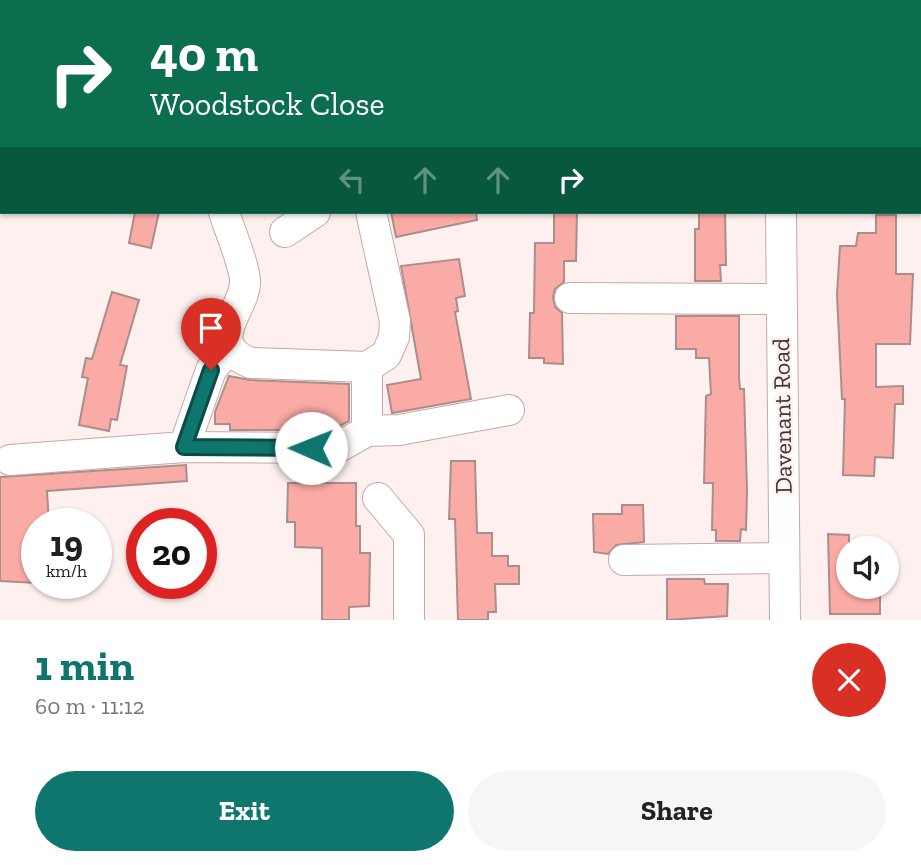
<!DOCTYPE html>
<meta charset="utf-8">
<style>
:root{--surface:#fff;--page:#f6f6f6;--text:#202124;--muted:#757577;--accent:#0f766e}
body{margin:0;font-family:"Zilla Slab",serif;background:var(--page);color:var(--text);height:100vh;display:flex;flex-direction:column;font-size:26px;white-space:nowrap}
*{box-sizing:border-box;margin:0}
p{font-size:23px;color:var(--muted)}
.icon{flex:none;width:38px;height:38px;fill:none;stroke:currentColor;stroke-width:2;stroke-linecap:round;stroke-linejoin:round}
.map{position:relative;height:620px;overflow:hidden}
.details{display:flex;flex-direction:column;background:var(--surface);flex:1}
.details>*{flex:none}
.hud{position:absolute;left:0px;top:0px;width:922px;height:214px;box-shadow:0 2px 5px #0004;background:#0b6e4f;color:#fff;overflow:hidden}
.buttons{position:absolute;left:836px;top:536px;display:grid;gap:14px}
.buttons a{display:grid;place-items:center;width:63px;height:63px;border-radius:50%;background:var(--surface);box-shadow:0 2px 5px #0004;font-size:35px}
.speed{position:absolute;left:21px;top:508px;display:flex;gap:14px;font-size:35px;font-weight:700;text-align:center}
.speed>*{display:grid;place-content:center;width:91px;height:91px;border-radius:50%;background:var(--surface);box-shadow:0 2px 5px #0004;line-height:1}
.speed small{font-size:18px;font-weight:400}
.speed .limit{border:10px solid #d22;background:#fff;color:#111}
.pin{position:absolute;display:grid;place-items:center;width:60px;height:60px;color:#fff;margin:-72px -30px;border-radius:50% 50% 50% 0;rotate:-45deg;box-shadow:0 0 7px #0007}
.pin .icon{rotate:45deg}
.me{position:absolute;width:77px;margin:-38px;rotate:271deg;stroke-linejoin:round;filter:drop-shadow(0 0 5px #0008)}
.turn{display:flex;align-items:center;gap:24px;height:147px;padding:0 35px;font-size:32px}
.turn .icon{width:91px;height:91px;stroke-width:2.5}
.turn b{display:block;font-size:49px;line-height:60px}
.lanes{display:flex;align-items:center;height:66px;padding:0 35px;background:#0003;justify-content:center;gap:35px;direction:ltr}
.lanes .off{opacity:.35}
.round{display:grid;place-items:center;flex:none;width:74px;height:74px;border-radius:37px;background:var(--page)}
.head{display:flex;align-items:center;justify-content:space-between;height:119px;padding:0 35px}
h1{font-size:42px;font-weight:800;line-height:52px;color:var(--accent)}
.button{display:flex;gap:14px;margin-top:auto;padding:14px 35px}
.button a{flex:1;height:80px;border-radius:42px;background:var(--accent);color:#fff;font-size:28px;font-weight:800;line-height:80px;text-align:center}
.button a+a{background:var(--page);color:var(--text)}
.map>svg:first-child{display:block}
.building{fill:#fbaba5;stroke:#aa8e8c;stroke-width:2}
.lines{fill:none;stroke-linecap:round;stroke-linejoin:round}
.minor-casing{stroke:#c6a9a7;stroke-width:32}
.minor{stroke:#fff;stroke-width:30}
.route-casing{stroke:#0a4d48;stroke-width:18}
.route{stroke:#0f766e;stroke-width:12}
.labels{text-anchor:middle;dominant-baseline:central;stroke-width:5;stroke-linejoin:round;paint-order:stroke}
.street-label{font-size:24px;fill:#403534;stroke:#fdf0ef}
</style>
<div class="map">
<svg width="921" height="620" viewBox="0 0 921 620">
<rect width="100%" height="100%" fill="#fdf0ef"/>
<g class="building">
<path d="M135,212H159L151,248L129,243Z"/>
<path d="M391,212H476L477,220L396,237Z"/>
<path d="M554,212H577L576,261H564V282L555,289L553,297L555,307L562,313L563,364L544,363V358H529L530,313H534L535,243H554Z"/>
<path d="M699,212H725L726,265H720L721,281H695V229H699Z"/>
<path d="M876,215H896V274H913L910,344H876V387L903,386V404H895L893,458L875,457L874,476L843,475L845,399H842L837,295L840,246H856L858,233H876Z"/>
<path d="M459,259L465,296L456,298L458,311L455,312L471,399L392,413L387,385L421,379L401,266Z"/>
<path d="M112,292L139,300L120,365L127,366L117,420L111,419L109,431L79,425L88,378L82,377L86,358L92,359Z"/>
<path d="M676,316H739V377L740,389H744L747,491L746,530L741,529L740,541H716V530H712L713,483H704L706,396L711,394L709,358H696V349H676Z"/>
<path d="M229,376L250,380L349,384V421L332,430H230V424H215V412Z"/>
<path d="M451,461H475L477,533H492V556H508V566H519V584H495L496,612H488V620H458L455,519H449Z"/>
<path d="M186,465L187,481L47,491L49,523H37V583L0,581V477Z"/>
<path d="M288,483H356V526H360V553H370L369,606L349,607V620H322V548L295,547V522H287Z"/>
<path d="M622,505H643L644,542L616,545L608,554L594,552L593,514H622Z"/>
<path d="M828,534L849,535V586H880V614H830Z"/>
<path d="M667,579H704L705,584H728L727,616L667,620Z"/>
</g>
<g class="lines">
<defs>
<g id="minor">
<path d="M164,0L165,2"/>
<path d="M781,2V0"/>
<path d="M224,212C229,229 244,263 245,280C247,309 200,343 251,363L367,367L386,355L394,337L395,321L371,212"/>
<path d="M781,212L785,620"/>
<path d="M285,232L315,212"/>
<path d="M570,298L781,299"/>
<path d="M367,367V431"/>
<path d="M184,447L211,370L230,347"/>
<path d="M10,460L184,447L337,448L367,431L399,430L509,410"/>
<path d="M378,498L409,535V620"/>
<path d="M624,560L784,558"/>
</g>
</defs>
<use href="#minor" class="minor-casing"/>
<use href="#minor" class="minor"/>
</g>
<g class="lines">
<defs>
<path id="route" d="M211,370L184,447L311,448"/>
</defs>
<use href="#route" class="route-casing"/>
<use href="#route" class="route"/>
</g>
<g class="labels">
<g class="street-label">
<text transform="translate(782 416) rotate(-91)">Davenant Road</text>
</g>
</g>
</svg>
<div class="buttons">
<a><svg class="icon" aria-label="sound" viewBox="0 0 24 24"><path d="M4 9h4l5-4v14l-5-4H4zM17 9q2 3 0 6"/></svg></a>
</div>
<div class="speed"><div>19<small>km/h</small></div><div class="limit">20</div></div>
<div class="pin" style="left:211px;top:370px;background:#d93025"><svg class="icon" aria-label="arrive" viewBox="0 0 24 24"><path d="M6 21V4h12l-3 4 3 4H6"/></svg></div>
<svg class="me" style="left:311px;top:448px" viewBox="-20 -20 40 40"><circle r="19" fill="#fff"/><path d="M0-13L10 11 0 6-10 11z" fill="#0f766e"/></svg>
<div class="hud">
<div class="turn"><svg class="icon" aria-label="right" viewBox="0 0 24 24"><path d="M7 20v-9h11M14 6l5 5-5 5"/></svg><div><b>40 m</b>Woodstock Close</div></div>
<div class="lanes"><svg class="icon off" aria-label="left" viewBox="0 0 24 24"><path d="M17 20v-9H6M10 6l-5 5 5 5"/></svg><svg class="icon off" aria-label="ahead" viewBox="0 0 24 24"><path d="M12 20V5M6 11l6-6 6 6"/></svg><svg class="icon off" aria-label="ahead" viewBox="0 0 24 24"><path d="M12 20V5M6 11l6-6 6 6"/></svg><svg class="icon" aria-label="right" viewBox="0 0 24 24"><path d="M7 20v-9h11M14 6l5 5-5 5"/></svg></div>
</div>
</div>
<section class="details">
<div class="head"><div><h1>1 min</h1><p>60 m · 11:12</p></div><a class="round" style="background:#d93025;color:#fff"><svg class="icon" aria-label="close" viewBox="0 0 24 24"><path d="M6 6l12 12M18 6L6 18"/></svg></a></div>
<div class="button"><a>Exit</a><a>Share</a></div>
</section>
